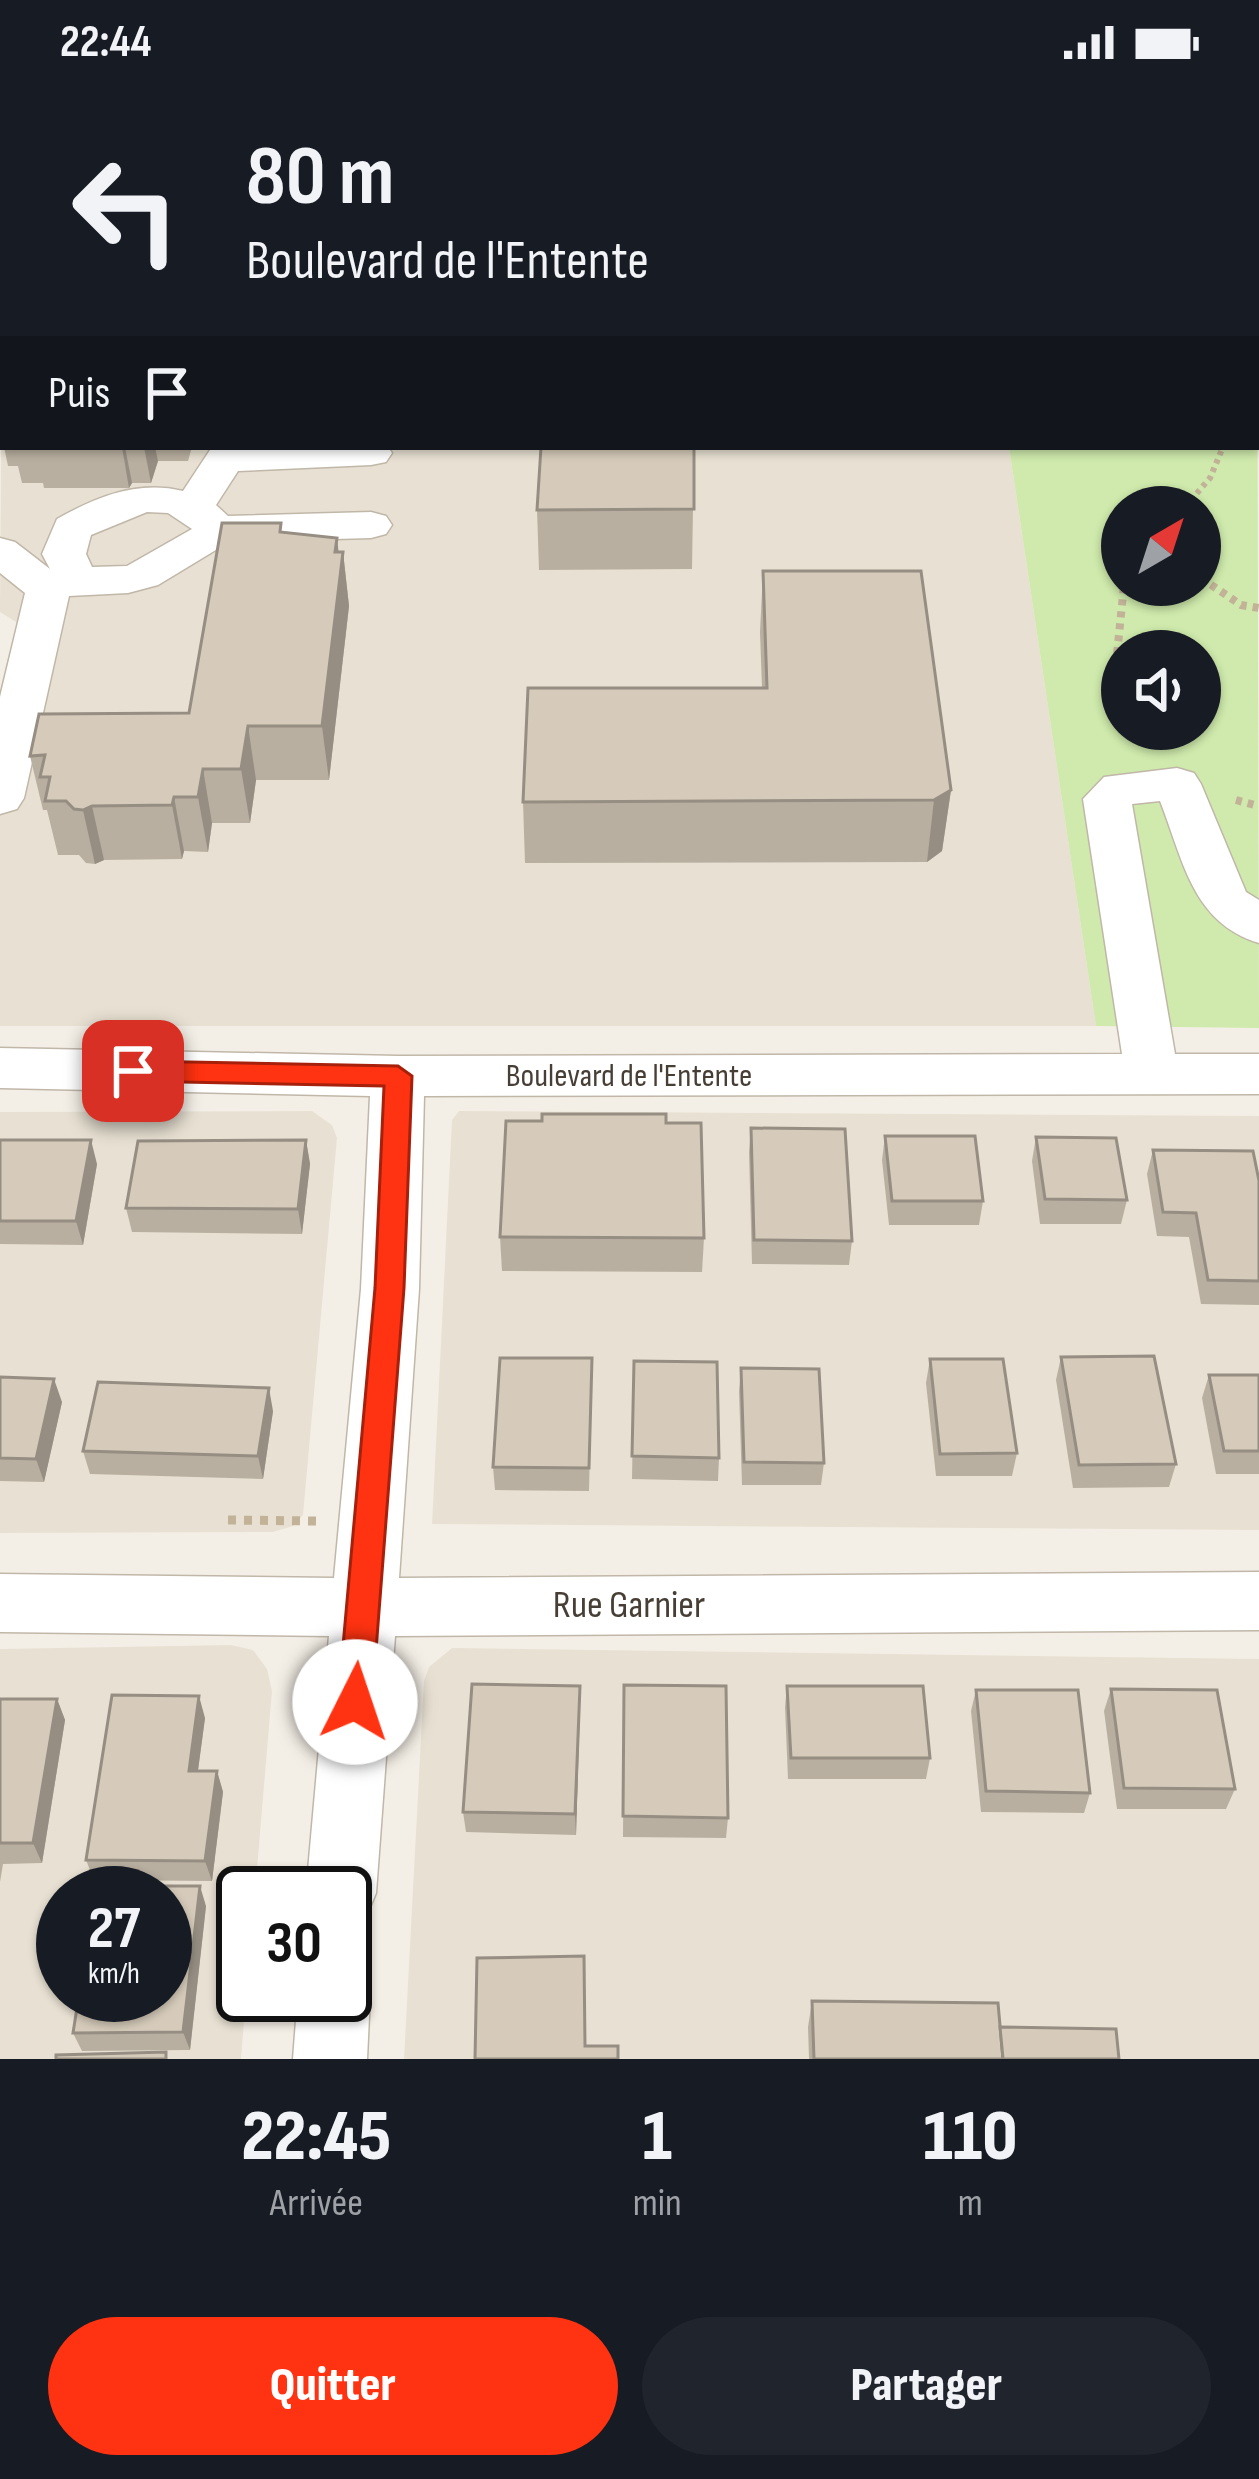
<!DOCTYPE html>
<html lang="fr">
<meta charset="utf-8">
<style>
:root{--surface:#171b24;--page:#20242c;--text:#f1f3f6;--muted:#9ea1a6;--accent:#ff3211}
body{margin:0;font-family:"Sofia Sans Condensed",sans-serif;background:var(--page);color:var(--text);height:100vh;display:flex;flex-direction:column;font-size:45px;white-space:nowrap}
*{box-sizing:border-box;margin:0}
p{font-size:39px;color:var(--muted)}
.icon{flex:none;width:66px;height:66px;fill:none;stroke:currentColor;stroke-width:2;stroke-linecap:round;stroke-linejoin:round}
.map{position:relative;height:1975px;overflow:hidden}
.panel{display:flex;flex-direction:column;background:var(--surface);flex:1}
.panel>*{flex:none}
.top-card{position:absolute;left:0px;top:0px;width:1260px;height:366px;box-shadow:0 3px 9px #0004;background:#171b24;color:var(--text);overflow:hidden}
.needle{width:78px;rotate:39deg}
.buttons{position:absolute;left:1101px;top:402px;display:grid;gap:24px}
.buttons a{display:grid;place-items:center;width:120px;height:120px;border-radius:50%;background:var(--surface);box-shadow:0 3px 9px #0004;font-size:60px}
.speed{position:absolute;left:36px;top:1782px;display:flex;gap:24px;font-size:60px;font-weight:700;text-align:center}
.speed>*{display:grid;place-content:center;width:156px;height:156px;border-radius:50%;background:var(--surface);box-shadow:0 3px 9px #0004;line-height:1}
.speed small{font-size:30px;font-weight:400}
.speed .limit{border:6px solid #111;border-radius:18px;background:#fff;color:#111}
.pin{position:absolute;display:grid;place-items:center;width:102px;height:102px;color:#fff;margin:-51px;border-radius:24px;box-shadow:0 6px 18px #0006}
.me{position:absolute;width:132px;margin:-66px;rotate:4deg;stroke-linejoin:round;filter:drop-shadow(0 0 9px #0008)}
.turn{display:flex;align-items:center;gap:42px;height:252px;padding:0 48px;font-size:54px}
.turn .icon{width:156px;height:156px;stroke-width:2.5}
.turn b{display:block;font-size:84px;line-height:102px}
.then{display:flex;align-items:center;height:114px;padding:0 48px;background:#0003;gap:24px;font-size:45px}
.eta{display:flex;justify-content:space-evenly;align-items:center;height:204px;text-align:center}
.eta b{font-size:72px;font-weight:800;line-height:84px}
.button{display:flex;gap:24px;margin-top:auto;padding:24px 48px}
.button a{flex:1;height:138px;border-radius:72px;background:var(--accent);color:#fff;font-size:48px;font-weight:800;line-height:138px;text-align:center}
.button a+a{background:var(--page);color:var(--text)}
.status{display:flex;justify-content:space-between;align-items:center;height:84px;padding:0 60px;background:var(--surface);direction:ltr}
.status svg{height:33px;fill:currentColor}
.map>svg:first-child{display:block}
.residential{fill:#e8e1d3;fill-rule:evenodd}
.green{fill:#cfeaac;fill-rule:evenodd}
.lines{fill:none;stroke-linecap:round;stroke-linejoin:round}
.minor-casing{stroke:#c0b7a8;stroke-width:3}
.path-far2{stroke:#c2b398;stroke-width:6;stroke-dasharray:4.5 4.5;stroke-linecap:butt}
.path-far1{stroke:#c2b398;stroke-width:8;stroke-dasharray:6 6;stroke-linecap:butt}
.path{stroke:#c2b398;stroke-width:9;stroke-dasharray:8 8;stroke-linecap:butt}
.minor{fill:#fff;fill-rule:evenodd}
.wall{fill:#b8afa0}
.shaded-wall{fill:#968e82}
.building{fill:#d6cbba;stroke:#968e82;stroke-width:3}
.route{fill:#ff3211;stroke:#a6200b;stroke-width:3}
.labels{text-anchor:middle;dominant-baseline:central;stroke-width:9;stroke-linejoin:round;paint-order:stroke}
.street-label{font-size:33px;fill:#473f35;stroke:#fff}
.near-street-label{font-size:39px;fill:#473f35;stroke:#fff}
</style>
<div class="status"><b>22:44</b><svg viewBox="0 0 49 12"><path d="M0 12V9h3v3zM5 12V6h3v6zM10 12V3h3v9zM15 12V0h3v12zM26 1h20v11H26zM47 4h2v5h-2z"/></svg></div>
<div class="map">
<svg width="1259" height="1975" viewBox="0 0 1259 1975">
<rect width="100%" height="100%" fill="#f4efe6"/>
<g class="residential">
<path d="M3,68V363H1009L1096,942H0V691L35,550L0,528Z"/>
<path d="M312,1027L332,1041L337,1054L303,1431L293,1442L273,1448L0,1449V1028Z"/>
<path d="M459,1027L1259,1032V1446L432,1440L452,1036Z"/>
<path d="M231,1561L253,1566L267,1585L272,1607L255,1809H243L246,1911L241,1975H0V1565ZM63,1809H165V1911H63Z"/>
<path d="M452,1564L1259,1575V1975H404L424,1597L429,1583Z"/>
</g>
<path class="green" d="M1257,129L1259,944L1096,942L1009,363H1257ZM1122,423H1200V501H1122ZM1122,567H1200V645H1122Z"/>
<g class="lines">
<defs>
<g id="minor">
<path d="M695,0H729L731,3H697Z"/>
<rect x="1257" y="84" width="2" height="22"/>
<path d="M3,131V162L0,163V132Z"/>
<rect x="0" y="201" width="3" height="22"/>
<path d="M223,363H388L392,369L386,378L371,381L238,387L216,421L228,432L371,428L386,432L392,441L386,450L371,454L229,458L158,501L128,509L69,512L24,714L17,725L0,730V613L25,509L0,489V454L15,458L50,485L42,470L57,435C96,413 137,396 183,407L210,366ZM147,428L168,429L192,445L127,482L92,483L86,470L91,451Z"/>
<path d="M1177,684L1194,689L1201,700L1246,808L1259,816V859C1192,839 1183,775 1160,717L1132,720L1175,970H1259V1010L424,1012L419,1205L399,1494L1259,1488V1546L395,1552L376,1809L366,1833L345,1842V1809H306L329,1552L0,1548V1490L334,1494L361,1205L370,1012L0,1004V964L398,972L1122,970L1083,715L1104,693Z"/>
<path d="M345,1879L360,1885L370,1911L367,1975H293L298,1911H345Z"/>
</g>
</defs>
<use href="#minor" class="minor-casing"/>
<g class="path-far2">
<path d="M1185,423L1210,394L1223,363"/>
<path d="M1200,494L1205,497"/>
</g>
<g class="path-far1">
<path d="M1201,494L1241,521L1259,524"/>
<path d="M1122,580L1117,570L1124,501"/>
<path d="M1236,716L1259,722"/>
</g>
<path class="path" d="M228,1436L317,1437"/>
<use href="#minor" class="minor"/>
</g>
<g class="wall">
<path d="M757,0H1259V71H1257V3H757Z"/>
<path d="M3,306V359L0,346V316Z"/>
<path d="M4,363H192L188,377H158L151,399H132L129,404H44L43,399H22L18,382H8Z"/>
<path d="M694,363L692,485L539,486L537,426Z"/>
<path d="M283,448L337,454L338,468H343L349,522L329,696H256L250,739H212L208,768L184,767L182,775L104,776L95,780L86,779L79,771H58L47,726H43L30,672L189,629Z"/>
<path d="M763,487L951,706L942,767L927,778L525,779L523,718L762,604L760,548Z"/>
<path d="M666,1039L704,1154L702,1188L502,1187L500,1153Z"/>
<path d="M751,1044L852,1157L849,1181L752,1180L749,1068Z"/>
<path d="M885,1052L983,1117L979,1141H889L882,1076Z"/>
<path d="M1036,1053L1127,1116L1121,1140H1040L1032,1077Z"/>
<path d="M0,1056L97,1080L83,1161L0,1160Z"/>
<path d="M306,1056L310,1080L302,1150L132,1148L126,1124Z"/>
<path d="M1153,1066L1259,1097V1221L1201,1220L1189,1153L1157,1152L1147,1090Z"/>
<path d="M1061,1273L1176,1380L1169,1403L1073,1404L1056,1296Z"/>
<path d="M592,1274L589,1407L495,1406L493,1383Z"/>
<path d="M930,1275L1017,1369L1012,1392H936L926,1299Z"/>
<path d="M634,1277L719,1374L718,1397L632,1395Z"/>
<path d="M741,1284L824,1379L821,1401H742L739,1307Z"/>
<path d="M1209,1291H1259V1390H1216L1202,1314Z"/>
<path d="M0,1293L62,1318L44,1398L0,1397Z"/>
<path d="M273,1327L263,1395L90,1390L83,1367Z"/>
<path d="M624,1601L728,1734L726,1754L623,1753Z"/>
<path d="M580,1602L576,1751L466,1748L463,1728Z"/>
<path d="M787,1602L930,1674L926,1695H788L785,1623Z"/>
<path d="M1111,1605L1235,1705L1226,1725H1117L1104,1627Z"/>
<path d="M976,1606L1090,1709L1084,1729L981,1728L971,1627Z"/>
<path d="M0,1615H57L65,1636L42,1779L3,1780L0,1798Z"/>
<path d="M205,1634L198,1687H217L223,1708L212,1797L94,1796L86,1776Z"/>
<path d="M206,1822L190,1966L82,1967L73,1949Z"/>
<path d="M812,1917L1000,1943L1119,1975H809L808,1943Z"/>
</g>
<g class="shaded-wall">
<path d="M122,363H125L132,399L129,404Z"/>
<path d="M144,363H155L158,377L151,399Z"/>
<path d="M337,454L341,489L343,468L349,522L329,696L322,642Z"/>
<path d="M248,642L256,696L250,739L241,685Z"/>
<path d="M203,685L212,739L208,768L198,713Z"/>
<path d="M951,706L942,767L927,778L934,716Z"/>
<path d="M174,713L184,767L182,775L172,721Z"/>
<path d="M92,722L104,776L95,780L83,726Z"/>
<path d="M91,1056L97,1080L83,1161L76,1137Z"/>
<path d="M306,1056L310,1080L302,1150L298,1125Z"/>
<path d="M54,1295L62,1318L44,1398L36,1375Z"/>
<path d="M269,1304L273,1327L263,1395L258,1372Z"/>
<path d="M580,1602V1623L576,1751L575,1730Z"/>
<path d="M199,1612L205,1634L195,1708L189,1687Z"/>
<path d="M57,1615L65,1636L42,1779L33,1759Z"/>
<path d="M217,1687L223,1708L212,1797L205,1777Z"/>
<path d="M200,1802L206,1822L190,1966L183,1948Z"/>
</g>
<g class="building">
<path d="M55,0H145V3H54Z"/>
<path d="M852,0H1259V49L1257,48V3H885L884,1Z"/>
<path d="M3,306V329H0V316Z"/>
<path d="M541,363H694V425L537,426Z"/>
<path d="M222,439H281L280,448L337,454L335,468H343L322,642H248L241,685H203L198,713H174L172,721L92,722L83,726L74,725L66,717H45L50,693H40L45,671L30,672L39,630L189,629Z"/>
<path d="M763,487H921L951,706L934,716L523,718L528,604H767Z"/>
<path d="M542,1030H666V1039H701L704,1154L500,1153L506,1037H542Z"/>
<path d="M751,1044L845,1045L852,1157L754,1156Z"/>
<path d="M885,1052H975L983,1117H892Z"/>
<path d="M1036,1053L1116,1054L1127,1116L1045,1115Z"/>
<path d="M0,1056H91L76,1137H0Z"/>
<path d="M306,1056L298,1125L126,1124L138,1057Z"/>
<path d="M1153,1066L1253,1067L1259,1097V1197L1208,1196L1196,1129L1163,1128Z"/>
<path d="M1154,1272L1176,1380L1079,1381L1061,1273Z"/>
<path d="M500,1274H592L589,1384L493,1383Z"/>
<path d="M930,1275H1003L1017,1369L940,1370Z"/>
<path d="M634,1277L717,1278L719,1374L632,1372Z"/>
<path d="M741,1284L819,1285L824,1379L744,1378Z"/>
<path d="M1209,1291H1259V1367H1224Z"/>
<path d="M0,1293L54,1295L36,1375L0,1374Z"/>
<path d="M98,1298L269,1304L258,1372L83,1367Z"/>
<path d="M472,1600L580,1602L575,1730L463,1728Z"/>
<path d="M624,1601L726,1602L728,1734L623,1732Z"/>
<path d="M787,1602H923L930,1674H791Z"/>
<path d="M1111,1605L1217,1606L1235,1705L1124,1704Z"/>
<path d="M976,1606H1078L1090,1709L986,1707Z"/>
<path d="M112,1611L199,1612L189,1687H217L205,1777L86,1776Z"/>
<path d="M0,1615H57L33,1759H0Z"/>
<path d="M94,1802H200L183,1948L73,1949L79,1911H165V1809H93Z"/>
<path d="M584,1872L585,1962H618V1975H475L477,1874Z"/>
<path d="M812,1917L998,1919L1003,1975H814Z"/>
<path d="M1000,1943L1116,1945L1119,1975H1003Z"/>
<path d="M166,1968V1975H56V1971Z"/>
</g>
<path class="route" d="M133,977L398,982L412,992L404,1204L372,1618L367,1629L355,1634L343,1629L338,1618L375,1204L384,1002L133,997L119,987Z"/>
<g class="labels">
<g class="street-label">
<text x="629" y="992">Boulevard de l'Entente</text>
</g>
<g class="near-street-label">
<text x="629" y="1521">Rue Garnier</text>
</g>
</g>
</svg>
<div class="buttons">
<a><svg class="needle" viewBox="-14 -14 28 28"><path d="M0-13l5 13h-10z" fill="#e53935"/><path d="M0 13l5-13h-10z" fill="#9ea1a6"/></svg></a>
<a><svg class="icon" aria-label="sound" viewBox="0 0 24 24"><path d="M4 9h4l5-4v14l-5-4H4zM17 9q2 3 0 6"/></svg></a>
</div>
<div class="speed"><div>27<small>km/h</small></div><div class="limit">30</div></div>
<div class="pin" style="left:133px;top:987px;background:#d93025"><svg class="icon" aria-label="arrive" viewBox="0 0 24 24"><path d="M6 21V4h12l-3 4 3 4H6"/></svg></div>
<svg class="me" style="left:355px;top:1618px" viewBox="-20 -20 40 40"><circle r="19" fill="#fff"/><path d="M0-13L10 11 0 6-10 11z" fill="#ff3211"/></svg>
<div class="top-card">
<div class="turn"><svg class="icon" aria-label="left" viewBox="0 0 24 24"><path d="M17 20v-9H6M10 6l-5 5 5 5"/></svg><div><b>80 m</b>Boulevard de l'Entente</div></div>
<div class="then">Puis<svg class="icon" aria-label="arrive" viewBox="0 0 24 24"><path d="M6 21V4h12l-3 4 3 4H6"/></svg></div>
</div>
</div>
<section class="panel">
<div class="eta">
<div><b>22:45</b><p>Arrivée</p></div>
<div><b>1</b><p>min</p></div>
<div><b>110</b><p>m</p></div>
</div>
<div class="button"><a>Quitter</a><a>Partager</a></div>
</section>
